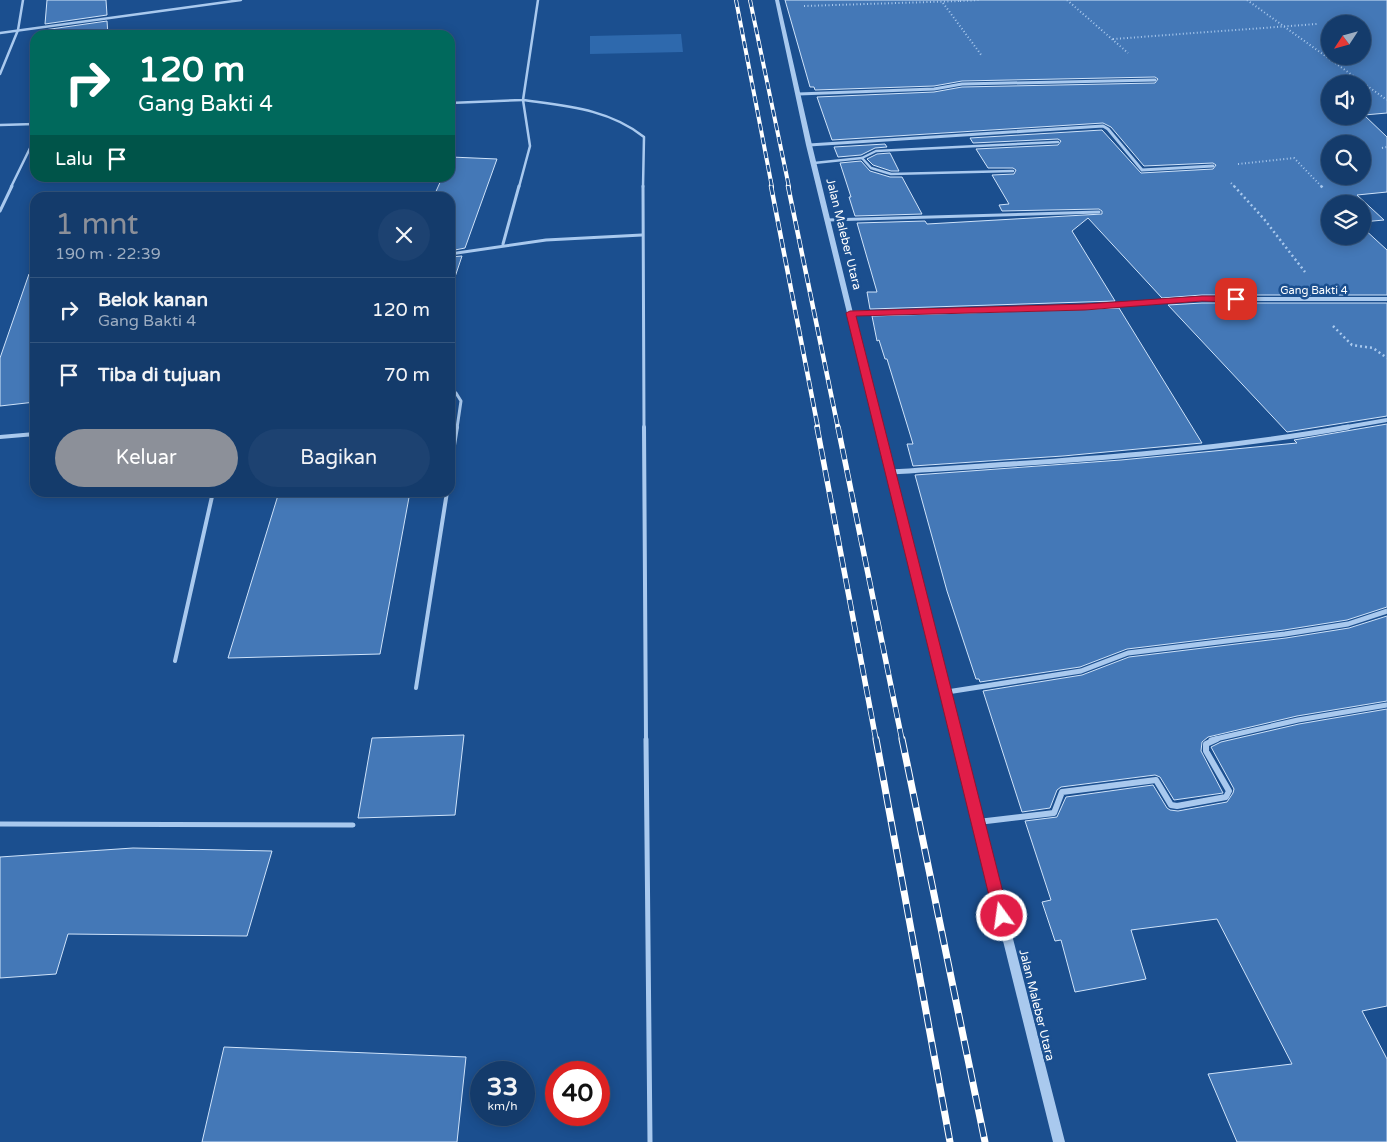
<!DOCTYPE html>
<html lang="id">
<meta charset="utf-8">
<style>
:root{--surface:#143b6b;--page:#1d4271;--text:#f1f3f6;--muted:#9dadc1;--line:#33557e;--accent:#8c9099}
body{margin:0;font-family:"Varela Round",sans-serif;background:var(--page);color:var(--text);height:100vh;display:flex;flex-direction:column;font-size:19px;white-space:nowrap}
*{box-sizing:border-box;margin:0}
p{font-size:16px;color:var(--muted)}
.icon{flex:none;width:28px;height:28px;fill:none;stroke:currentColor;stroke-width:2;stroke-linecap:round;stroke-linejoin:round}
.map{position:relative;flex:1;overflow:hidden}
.details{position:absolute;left:30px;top:192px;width:425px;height:305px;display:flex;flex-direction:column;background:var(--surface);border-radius:15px;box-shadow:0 2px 12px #0003,0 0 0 1px var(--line)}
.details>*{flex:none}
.banner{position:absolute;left:30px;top:30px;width:425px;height:152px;border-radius:15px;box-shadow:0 2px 12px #0003,0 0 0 1px var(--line);background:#00695c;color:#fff;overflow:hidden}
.needle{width:32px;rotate:234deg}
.controls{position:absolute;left:1321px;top:15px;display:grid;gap:10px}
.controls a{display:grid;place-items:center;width:50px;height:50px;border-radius:50%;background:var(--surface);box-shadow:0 2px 12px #0003,0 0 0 1px var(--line);font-size:25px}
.speed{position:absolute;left:470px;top:1061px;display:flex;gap:10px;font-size:25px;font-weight:700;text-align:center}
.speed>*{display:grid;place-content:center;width:65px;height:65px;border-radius:50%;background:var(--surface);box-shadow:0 2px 12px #0003,0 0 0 1px var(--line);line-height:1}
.speed small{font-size:12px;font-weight:400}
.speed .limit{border:8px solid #d22;background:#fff;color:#111}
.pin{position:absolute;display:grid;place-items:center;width:42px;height:42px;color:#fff;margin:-21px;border-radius:10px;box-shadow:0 2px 8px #0006}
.me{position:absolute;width:55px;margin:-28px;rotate:346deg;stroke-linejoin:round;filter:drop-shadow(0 0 4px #0008)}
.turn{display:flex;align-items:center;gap:18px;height:105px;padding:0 25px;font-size:22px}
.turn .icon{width:65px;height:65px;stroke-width:2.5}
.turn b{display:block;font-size:35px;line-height:42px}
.then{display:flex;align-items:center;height:48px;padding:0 25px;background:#0003;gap:10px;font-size:19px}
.round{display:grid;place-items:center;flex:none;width:52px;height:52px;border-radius:26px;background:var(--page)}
.head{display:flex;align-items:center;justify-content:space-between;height:85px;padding:0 25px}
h1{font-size:30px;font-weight:600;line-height:38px;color:var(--accent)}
.button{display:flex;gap:10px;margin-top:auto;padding:10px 25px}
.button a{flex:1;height:58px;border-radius:30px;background:var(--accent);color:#fff;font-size:20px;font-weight:600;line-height:58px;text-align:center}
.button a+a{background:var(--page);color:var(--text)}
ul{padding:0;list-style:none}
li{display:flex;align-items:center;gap:15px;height:65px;padding:0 25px;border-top:1px solid var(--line)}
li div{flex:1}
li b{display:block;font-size:19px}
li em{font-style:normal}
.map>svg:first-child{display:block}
.green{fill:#2e69ad}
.building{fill:#4478b7;stroke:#cfe3fa;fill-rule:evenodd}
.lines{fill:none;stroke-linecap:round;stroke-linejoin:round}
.path-far1{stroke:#a9c9ee;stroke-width:2;stroke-dasharray:1 2.5;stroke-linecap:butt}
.path{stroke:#a9c9ee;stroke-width:2.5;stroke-dasharray:2 3;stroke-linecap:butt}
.service-far3{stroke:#a9c9ee;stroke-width:2.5}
.service-far2{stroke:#a9c9ee;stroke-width:3}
.service-far1{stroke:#a9c9ee;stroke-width:4}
.service{stroke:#a9c9ee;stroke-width:5}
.minor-far3{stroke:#a9c9ee;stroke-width:3}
.minor-far2{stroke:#a9c9ee;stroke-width:4}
.minor-far1{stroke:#a9c9ee;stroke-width:5}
.minor{stroke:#a9c9ee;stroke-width:6}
.tertiary{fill:#a9c9ee;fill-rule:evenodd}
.rail-far3-casing{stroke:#fff;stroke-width:4}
.rail-far2-casing{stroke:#fff;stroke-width:4.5}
.rail-far1-casing{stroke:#fff;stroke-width:5.5}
.rail-casing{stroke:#fff;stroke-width:7}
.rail-far3{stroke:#1b4f8f;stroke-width:2.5;stroke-dasharray:7;stroke-linecap:butt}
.rail-far2{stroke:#1b4f8f;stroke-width:3;stroke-dasharray:9;stroke-linecap:butt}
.rail-far1{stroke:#1b4f8f;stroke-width:4;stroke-dasharray:11;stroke-linecap:butt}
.rail{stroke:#1b4f8f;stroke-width:5;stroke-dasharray:14;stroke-linecap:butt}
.route{fill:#e11d48;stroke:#92132f}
.labels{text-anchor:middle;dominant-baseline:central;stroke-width:5;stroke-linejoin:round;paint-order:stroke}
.far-street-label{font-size:11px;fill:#fff;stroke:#1b4f8f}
.street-label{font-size:12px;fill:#fff;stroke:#1b4f8f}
</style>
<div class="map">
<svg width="1387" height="1142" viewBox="0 0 1387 1142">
<rect width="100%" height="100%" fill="#1b4f8f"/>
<path class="green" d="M681,34L683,52L590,54V36Z"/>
<g class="building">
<path d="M47,0H106L107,15L45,24Z"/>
<path d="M785,0H1387V113L1364,115L1387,137V192L1357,195L1384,220L1362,222V204H1330V236H1362V227L1387,250V295H1202L1162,298L1088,218L1072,231L1115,301L870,309L867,292H877L857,223L925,221L927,224L1102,214V211L1099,209L1002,211L999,205L1009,204L992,175L1014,174L1016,170L1013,168H988L976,149L1058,145L1061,141L1058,139L973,143L970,138L1102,130L1141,173L1213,169L1216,165L1213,163L1144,166L1111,127L1103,123L832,140L817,97L934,92L962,87L1155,83L1158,79L1155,77L962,81L934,86L815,90L814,87H810ZM1330,24H1362V56H1330ZM1330,84H1362V116H1330ZM1330,144H1362V176H1330Z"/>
<path d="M107,21L108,35H44V30Z"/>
<path d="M885,144L887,147L875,148L861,155L838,157L834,147Z"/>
<path d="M890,153L899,171H891L873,165L867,159L877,154Z"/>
<path d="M451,157L497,159L465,248L450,251V198H433L442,178H450Z"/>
<path d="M861,161L870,171L890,177H902L922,214L855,216L849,197H851L840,163Z"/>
<path d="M462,256L455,277L450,276V257Z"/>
<path d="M29,274L35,275V402L0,406V358Z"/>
<path d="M1202,303H1387V416L1287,432L1168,305Z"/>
<path d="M1119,308L1202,443L1063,456L913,466L907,444H913L887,359H885L879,340L877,341L872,316Z"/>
<path d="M1387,424V607L1347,620L1284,630L1127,649L1080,667L980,682L979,679H976L947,591L915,475L1121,460L1297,443L1294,440Z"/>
<path d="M279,492H410L380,654L228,658Z"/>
<path d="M1387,616V701L1297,716L1208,737L1202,742L1201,751L1223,793L1174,800L1160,777L1155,775L1061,787L1057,790L1050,808L1022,812L983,691L1082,675L1129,657L1286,638L1349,628Z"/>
<path d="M1387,709V1006L1362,1011L1387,1059V1142H1237L1208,1074L1292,1064L1217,919L1131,930L1146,979L1075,992L1061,940L1055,941L1042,902L1051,900L1025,821L1057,817L1066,797L1153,785L1167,808L1170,810L1178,811L1227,802L1233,793L1234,789L1211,747L1221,742L1299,724Z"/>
<path d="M464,735L455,815L358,818L372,738Z"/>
<path d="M133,848L272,851L247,936L68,934L56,974L0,978V857Z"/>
<path d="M224,1047L466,1057L457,1142H202Z"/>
</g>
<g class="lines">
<g class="path-far1">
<path d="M1067,0L1128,53"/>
<path d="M1247,0L1387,100"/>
<path d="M960,1L980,0"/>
<path d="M943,3L982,56"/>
<path d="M804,6L960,1"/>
<path d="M1113,39L1317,24"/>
<path d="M1382,148L1387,147"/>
<path d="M1238,164L1294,158L1322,187"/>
<path d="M1231,183L1235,187"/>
</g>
<g class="path">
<path d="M1234,186L1264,219L1305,272"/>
<path d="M1321,186L1324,189"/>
<path d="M1333,326L1352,345L1373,348L1387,358"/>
</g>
<g class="service-far3">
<path d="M0,33L241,0"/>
<path d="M0,74L18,30L23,0"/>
<path d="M450,103L523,100L538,0"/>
<path d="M0,125L35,124"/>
<path d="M862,158L871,168L891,174L1013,171"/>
<path d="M814,163L862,158L876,151L1058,142"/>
<path d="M11,187L35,138"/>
<path d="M519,187L530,146L523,100C566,106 609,109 644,137L643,187"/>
</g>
<g class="service-far2">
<path d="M643,186L644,428"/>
<path d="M0,211L12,186"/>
<path d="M827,220L1099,212"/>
<path d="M503,244L519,186"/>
<path d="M450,254L546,240L642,235"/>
<path d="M450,391L456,393L461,401L457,428"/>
</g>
<g class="service-far1">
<path d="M644,427L646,740"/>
<path d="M0,437L35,434"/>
<path d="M450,470L457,427"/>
<path d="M175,661L213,492"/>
<path d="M416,688L447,492"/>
</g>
<g class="service">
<path d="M646,739L650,1142"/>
<path d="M0,824L353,825"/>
</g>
<g class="minor-far3">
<path d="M798,94L934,89L962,84L1155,80"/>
<path d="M809,145L1103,126L1108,129L1142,170L1213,166"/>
</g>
<g class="minor-far2">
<path d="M850,313L1085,307L1202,299H1387"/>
<path d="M1341,428L1387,420"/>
</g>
<g class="minor-far1">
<path d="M891,472C1044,462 1197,454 1348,427"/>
<path d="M947,692L1081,671L1128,653L1285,634L1348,624L1387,611"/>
<path d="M1211,740L1298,720L1387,705"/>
</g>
<path class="minor" d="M978,822L1054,813L1062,792L1156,780L1171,805L1177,806L1226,797L1229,791L1206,751V744L1217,739"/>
<path class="tertiary" d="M775,0H779L812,145L853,313L1065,1142H1053L847,313L806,145Z"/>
<defs>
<g id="rail-far3">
<path d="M736,0L772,187"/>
<path d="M750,0L789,187"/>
</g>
<g id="rail-far2">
<path d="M771,186L818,428"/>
<path d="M788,186L838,428"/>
</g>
<g id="rail-far1">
<path d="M817,427L876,740"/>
<path d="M838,427L902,740"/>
</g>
<g id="rail">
<path d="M876,739L950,1142"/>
<path d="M902,739L985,1142"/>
</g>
</defs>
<use href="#rail-far3" class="rail-far3-casing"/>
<use href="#rail-far2" class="rail-far2-casing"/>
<use href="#rail-far1" class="rail-far1-casing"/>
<use href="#rail" class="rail-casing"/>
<use href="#rail-far3" class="rail-far3"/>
<use href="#rail-far2" class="rail-far2"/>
<use href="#rail-far1" class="rail-far1"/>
<use href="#rail" class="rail"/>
</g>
<path class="route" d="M1202,296H1236L1241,299L1236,302L1202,301L1085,310L856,316L1009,916L1007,921L1002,923L997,921L994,916L846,313L850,311L1085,304Z"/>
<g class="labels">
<g class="far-street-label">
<text x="1314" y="290">Gang Bakti 4</text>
</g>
<g class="street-label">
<text transform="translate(844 234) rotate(76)">Jalan Maleber Utara</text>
<text transform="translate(1037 1005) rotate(76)">Jalan Maleber Utara</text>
</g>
</g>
</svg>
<div class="controls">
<a><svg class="needle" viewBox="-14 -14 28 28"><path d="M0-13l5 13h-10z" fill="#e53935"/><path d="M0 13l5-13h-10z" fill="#9dadc1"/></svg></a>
<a><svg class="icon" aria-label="sound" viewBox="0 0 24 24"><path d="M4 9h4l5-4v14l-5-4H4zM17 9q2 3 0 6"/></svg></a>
<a><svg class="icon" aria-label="search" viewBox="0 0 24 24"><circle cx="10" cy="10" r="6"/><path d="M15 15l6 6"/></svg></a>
<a><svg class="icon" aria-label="layers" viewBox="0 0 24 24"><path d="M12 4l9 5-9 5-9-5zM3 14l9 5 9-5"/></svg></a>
</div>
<div class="speed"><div>33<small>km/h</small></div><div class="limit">40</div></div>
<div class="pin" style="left:1236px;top:299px;background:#d93025"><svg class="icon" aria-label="arrive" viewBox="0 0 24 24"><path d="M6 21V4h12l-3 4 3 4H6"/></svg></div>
<svg class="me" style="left:1002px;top:916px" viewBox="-20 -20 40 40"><circle r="17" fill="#e11d48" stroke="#fff" stroke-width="3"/><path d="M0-11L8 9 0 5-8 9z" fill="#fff"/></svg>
<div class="banner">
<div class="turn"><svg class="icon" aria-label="right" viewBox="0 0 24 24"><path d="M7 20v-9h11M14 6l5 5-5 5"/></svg><div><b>120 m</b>Gang Bakti 4</div></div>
<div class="then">Lalu<svg class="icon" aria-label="arrive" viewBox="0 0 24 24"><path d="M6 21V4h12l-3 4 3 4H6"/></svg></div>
</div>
<section class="details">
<div class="head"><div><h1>1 mnt</h1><p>190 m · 22:39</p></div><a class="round"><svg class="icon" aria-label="close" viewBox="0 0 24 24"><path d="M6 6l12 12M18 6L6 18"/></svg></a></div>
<ul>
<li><svg class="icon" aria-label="right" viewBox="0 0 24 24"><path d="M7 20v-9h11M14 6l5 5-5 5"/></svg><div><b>Belok kanan</b><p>Gang Bakti 4</p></div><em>120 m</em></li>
<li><svg class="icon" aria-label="arrive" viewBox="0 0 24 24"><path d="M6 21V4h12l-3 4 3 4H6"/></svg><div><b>Tiba di tujuan</b></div><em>70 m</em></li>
</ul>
<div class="button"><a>Keluar</a><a>Bagikan</a></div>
</section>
</div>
